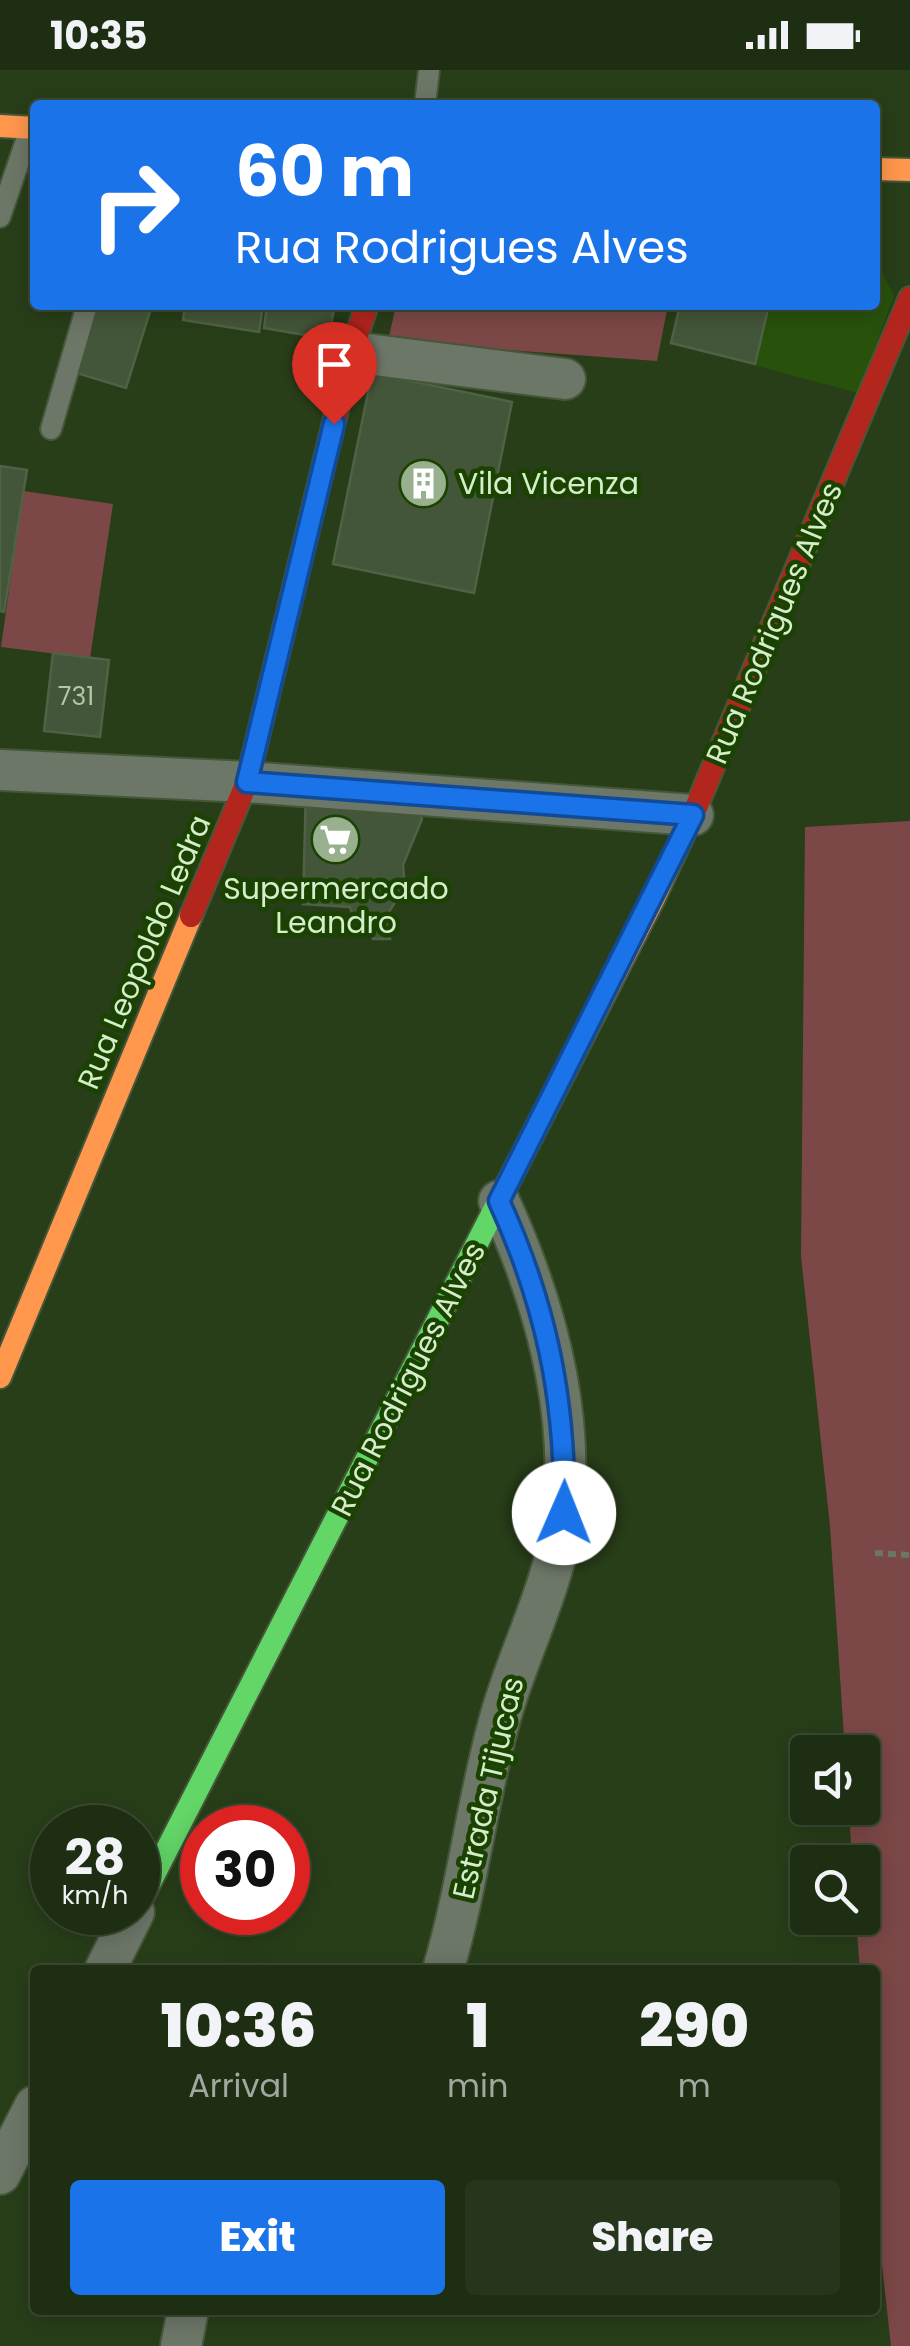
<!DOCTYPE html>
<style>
:root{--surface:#1e2e13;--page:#26361c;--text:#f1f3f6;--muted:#a1a8a0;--line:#3c4a33;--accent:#1a73e8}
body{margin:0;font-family:Poppins,sans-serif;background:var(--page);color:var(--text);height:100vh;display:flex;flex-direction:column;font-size:38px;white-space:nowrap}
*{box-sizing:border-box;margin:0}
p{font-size:32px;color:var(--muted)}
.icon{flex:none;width:55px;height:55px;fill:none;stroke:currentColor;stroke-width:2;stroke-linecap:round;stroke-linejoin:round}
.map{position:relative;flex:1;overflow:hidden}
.side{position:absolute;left:30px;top:1895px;width:850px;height:350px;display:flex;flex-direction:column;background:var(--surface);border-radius:10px;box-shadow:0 5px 25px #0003,0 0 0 2px var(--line)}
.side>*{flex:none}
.hud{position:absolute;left:30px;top:30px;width:850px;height:210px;border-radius:10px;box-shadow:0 5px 25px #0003,0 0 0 2px var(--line);background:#1a73e8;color:#fff;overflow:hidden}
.fabs{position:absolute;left:790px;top:1665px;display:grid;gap:20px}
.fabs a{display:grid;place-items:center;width:90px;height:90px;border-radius:10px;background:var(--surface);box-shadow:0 5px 25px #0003,0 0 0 2px var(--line);font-size:50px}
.speed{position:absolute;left:30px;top:1735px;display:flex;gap:20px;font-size:50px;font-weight:700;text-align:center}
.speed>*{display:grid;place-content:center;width:130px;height:130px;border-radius:50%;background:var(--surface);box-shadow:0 5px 25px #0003,0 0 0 2px var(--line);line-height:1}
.speed small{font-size:25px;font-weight:400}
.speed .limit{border:15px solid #d22;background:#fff;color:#111}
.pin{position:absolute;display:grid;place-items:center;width:85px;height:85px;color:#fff;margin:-102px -42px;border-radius:50% 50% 50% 0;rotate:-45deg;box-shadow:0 0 10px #0007}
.pin .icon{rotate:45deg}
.me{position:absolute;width:110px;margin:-55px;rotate:1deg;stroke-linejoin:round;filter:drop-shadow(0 0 8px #0008)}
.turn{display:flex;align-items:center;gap:35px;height:210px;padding:0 40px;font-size:45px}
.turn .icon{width:130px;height:130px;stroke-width:2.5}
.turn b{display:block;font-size:70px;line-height:85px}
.eta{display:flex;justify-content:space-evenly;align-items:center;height:170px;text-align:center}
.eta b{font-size:60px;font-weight:800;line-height:70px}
.button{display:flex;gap:20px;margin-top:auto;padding:20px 40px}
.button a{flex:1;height:115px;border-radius:10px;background:var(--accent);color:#fff;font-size:40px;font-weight:800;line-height:115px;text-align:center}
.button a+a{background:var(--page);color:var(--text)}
.status{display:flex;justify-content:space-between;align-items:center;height:70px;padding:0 50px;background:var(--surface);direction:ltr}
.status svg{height:28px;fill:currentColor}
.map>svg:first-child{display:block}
.built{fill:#28520b}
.green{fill:#7c4847}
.building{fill:#445639;stroke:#506245;stroke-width:2.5}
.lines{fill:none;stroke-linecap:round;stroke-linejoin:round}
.lane-casing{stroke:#455739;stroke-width:24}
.street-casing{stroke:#455739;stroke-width:44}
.fast-casing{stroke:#455739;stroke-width:26}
.slow-casing{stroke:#455739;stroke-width:26}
.jam-casing{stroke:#455739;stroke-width:26}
.path{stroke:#6b7665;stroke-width:6;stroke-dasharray:8 5;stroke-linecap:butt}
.lane{stroke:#6d7768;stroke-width:20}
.street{stroke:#6d7768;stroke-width:40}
.fast{stroke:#63d668;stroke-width:22}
.slow{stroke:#ff974d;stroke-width:22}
.jam{stroke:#b3261e;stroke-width:22}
.route-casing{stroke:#114b97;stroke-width:25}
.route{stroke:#1a73e8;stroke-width:18}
.labels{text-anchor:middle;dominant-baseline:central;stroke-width:9;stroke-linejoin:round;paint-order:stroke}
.number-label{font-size:25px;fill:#b1c7a6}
.poi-label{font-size:30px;fill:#d5edcb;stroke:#1a4200;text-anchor:start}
.street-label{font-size:30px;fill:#d5edcb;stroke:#1a4200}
</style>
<div class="status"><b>10:35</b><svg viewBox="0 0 49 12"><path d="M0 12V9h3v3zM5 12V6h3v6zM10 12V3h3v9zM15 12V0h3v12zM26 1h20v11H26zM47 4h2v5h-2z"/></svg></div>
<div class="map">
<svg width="910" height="2276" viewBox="0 0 910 2276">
<rect width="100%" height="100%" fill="#283e19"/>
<path class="built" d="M875,189L894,226L858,323L671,273L680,235H875Z"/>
<g class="green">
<path d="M396,235H668L657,291L388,271Z"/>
<path d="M23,421L113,434L90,588L1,577Z"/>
<path d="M910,751V2276H891L875,2131V1900H860L856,1848H862V1792H852L849,1738H862V1682H845L830,1456L801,1186L805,757Z"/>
</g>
<g class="building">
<path d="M91,235H152L126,318L70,301Z"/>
<path d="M185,235H263L259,262L183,250Z"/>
<path d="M267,235H335L328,269L264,258Z"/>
<path d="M680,235H769L755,294L671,273Z"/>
<path d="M372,303L512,332L474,523L333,494Z"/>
<path d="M0,396L27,400L4,542L0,541Z"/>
<path d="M53,583L109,590L100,667L44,661Z"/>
<path d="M306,717L413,732L422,749L403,795L405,816L389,842L390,869H373L371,847L353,848L350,837L303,834Z"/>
</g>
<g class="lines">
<defs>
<g id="lane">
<path d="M425,35L429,0"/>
<path d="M0,147L30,59"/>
<path d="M51,359L87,235"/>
</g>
<g id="street">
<path d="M351,282L565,309"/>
<path d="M0,700L247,712L693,745"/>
<path d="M105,1900L134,1842"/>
<path d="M443,1900C467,1820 476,1737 498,1656C513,1597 542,1542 556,1484C583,1366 548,1238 499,1131"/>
<path d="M0,2104L35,2036"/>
<path d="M181,2276L188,2240"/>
</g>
<path id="fast" d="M138,1836L513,1103"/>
<g id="slow">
<path d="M0,56L35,58"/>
<path d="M875,99L910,100"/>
<path d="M513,1103L653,830L695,740"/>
<path d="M0,1307L191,846"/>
</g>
<g id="jam">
<path d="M695,740L910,228"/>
<path d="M191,846L247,712L351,282L367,235"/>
</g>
</defs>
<use href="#lane" class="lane-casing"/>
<use href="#street" class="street-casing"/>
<use href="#fast" class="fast-casing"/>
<use href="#slow" class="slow-casing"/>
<use href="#jam" class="jam-casing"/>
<path class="path" d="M875,1483L910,1485"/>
<use href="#lane" class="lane"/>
<use href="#street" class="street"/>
<use href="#fast" class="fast"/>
<use href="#slow" class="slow"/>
<use href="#jam" class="jam"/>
</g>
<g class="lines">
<defs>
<path id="route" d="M334,354L247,712L693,745L499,1131C546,1234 566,1330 564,1443"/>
</defs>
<use href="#route" class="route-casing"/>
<use href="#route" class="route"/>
</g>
<defs>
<symbol id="building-disc" viewBox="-11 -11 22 22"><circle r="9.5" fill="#98b08d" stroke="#1a4200"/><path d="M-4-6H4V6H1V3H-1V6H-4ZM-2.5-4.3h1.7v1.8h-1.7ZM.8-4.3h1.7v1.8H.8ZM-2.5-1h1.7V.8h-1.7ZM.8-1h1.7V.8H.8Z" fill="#fff"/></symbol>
<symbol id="supermarket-disc" viewBox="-11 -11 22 22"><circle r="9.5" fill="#98b08d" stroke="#1a4200"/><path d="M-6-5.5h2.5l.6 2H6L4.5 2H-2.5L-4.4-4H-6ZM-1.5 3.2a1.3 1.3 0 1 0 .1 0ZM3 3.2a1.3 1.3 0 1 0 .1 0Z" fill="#fff"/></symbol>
</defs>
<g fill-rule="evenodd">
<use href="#building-disc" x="396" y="386" width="55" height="55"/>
<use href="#supermarket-disc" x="308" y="742" width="55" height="55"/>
</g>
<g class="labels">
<g class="number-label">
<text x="76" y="626">731</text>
</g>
<g class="poi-label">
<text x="458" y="413">Vila Vicenza</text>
<text x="336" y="818" text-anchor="middle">Supermercado<tspan x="336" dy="34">Leandro</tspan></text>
</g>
<g class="street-label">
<text transform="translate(774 553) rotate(-67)">Rua Rodrigues Alves</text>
<text transform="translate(144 882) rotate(-67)">Rua Leopoldo Ledra</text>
<text transform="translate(408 1309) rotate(-63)">Rua Rodrigues Alves</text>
<text transform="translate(488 1718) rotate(-77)">Estrada Tijucas</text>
</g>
</g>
</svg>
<div class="fabs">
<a><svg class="icon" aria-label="sound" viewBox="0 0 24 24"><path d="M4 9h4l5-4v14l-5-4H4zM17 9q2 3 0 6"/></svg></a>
<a><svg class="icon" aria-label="search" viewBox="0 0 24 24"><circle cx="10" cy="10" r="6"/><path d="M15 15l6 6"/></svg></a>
</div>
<div class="speed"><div>28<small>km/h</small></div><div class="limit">30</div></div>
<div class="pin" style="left:334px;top:354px;background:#d93025"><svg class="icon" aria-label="arrive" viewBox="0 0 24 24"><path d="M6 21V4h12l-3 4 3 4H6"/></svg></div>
<svg class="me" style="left:564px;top:1443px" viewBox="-20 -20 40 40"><circle r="19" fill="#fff"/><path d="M0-13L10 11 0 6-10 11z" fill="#1a73e8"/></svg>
<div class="hud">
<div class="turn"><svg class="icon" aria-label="right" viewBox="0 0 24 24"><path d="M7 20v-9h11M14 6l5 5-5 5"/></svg><div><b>60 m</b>Rua Rodrigues Alves</div></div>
</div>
<section class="side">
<div class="eta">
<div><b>10:36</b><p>Arrival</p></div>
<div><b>1</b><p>min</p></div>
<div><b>290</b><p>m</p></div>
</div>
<div class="button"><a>Exit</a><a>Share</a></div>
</section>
</div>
